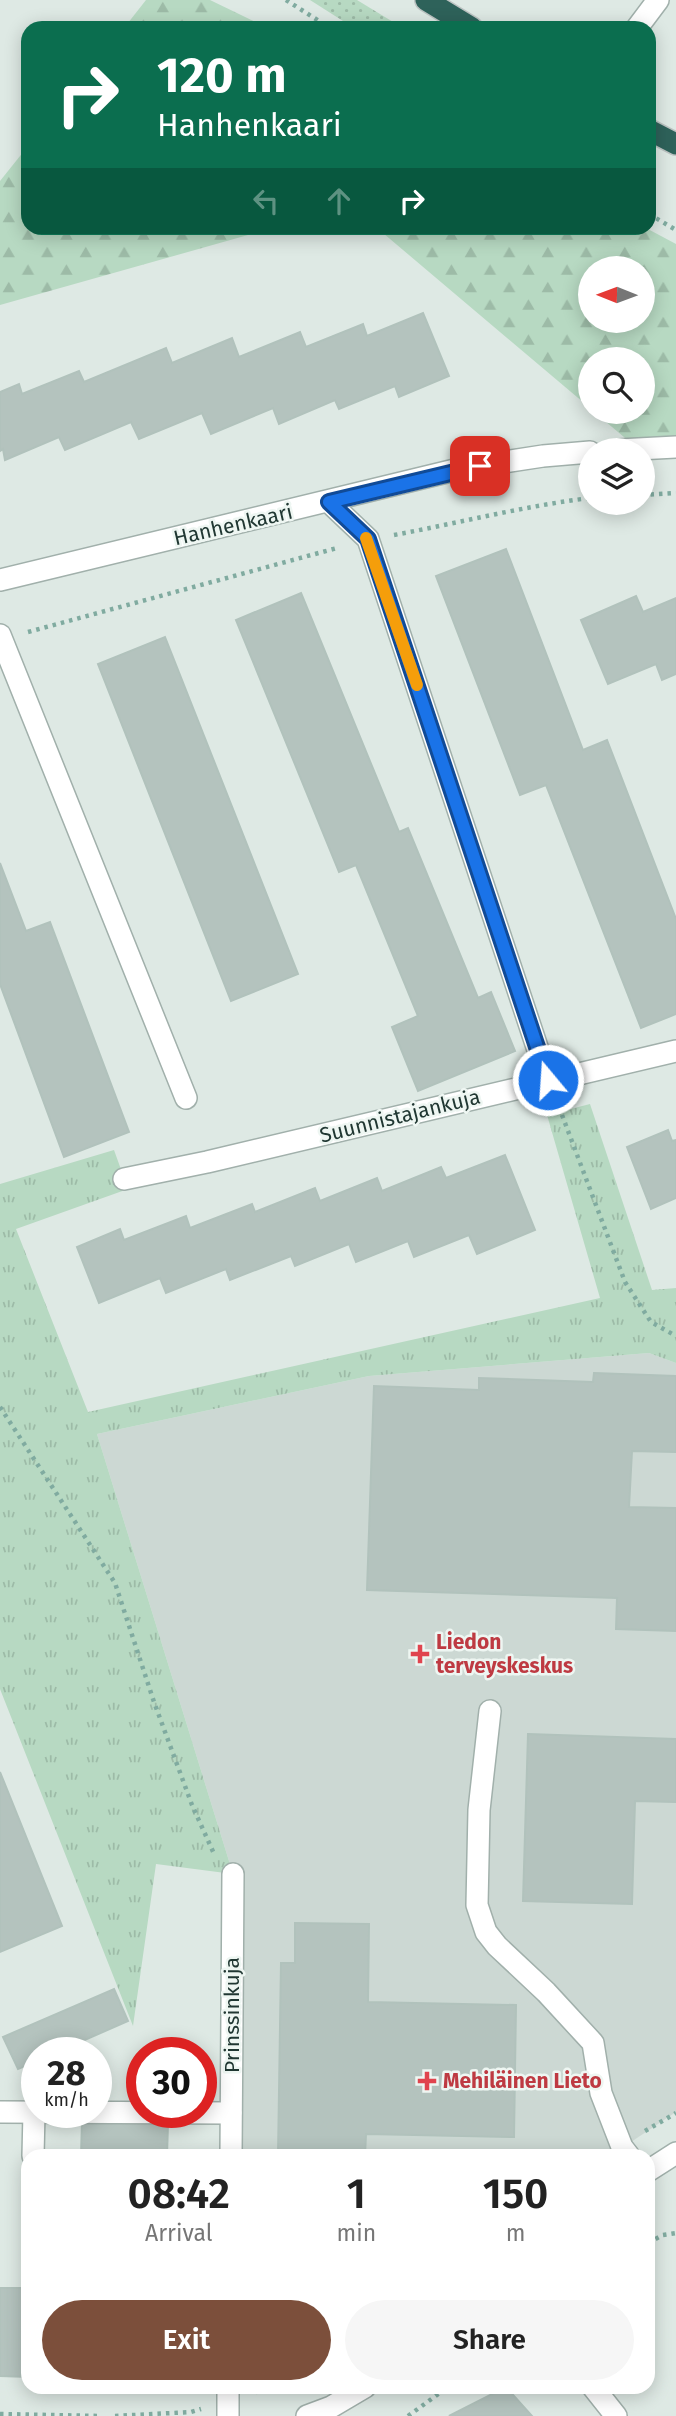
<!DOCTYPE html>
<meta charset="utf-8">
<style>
:root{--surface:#fff;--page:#f6f6f6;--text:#222;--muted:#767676;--accent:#7c4f3b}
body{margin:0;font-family:"Fira Sans",sans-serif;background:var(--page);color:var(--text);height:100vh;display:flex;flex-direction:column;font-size:26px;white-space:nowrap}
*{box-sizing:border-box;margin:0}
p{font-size:23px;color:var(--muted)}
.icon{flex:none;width:38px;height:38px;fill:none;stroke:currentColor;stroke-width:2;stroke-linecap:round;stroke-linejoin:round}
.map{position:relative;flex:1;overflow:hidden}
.drawer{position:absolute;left:21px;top:2149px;width:634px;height:245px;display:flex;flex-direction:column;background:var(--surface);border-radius:21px;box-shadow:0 4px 18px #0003}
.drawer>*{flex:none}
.top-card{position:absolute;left:21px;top:21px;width:635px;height:214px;border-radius:21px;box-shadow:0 4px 18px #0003;background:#0b6e4f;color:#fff;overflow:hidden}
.needle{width:46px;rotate:271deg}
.fabs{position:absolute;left:578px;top:256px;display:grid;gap:14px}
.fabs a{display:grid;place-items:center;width:77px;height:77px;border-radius:50%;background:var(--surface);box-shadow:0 4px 18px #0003;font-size:35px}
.speed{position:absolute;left:21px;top:2037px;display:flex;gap:14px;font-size:35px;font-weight:700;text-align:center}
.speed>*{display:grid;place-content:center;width:91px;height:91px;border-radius:50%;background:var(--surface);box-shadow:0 4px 18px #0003;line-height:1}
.speed small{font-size:18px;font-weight:400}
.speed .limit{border:10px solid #d22;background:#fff;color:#111}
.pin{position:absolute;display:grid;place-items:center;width:60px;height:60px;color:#fff;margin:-30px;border-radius:14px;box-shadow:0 4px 10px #0006}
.me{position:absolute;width:77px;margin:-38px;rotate:342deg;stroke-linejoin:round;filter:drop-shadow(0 0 5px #0008)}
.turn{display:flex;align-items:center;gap:24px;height:147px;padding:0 21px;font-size:32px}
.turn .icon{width:91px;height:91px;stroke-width:2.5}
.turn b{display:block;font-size:49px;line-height:60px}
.lanes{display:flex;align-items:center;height:66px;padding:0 21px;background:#0003;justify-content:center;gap:35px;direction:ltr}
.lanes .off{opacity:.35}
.eta{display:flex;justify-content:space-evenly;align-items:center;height:119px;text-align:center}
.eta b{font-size:42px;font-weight:600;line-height:49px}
.primary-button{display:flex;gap:14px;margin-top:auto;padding:14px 21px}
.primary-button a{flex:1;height:80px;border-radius:42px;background:var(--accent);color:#fff;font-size:28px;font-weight:600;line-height:80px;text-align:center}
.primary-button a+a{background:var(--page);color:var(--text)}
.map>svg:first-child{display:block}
.built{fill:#ccd8d3}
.grass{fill:url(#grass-dots)}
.forest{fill:url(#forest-firs);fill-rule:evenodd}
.park{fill:url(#park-tufts)}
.building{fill:#b4c3be;stroke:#b1c2bc;stroke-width:2}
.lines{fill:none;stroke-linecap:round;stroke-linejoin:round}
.minor-casing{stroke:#a1b0ab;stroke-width:24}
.highway-casing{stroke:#bcc3c2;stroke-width:24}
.path{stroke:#80aba0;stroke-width:4.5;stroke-dasharray:3.5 5;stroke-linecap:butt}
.minor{stroke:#fff;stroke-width:21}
.highway{stroke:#2e625a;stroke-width:21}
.route-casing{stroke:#114b97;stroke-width:18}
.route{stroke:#1a73e8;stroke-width:12}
.slow{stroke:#f59e0b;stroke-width:12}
.health-dot{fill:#e0444e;stroke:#eef6f2;stroke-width:2.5}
.labels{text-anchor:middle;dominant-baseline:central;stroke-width:5;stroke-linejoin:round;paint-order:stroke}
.street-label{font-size:21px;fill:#203732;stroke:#eef6f2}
.health-label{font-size:21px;font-weight:bold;fill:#be3a42;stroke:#eef6f2;text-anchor:start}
</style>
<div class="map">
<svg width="676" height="2416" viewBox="0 0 676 2416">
<defs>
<pattern id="grass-dots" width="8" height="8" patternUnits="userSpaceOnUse" patternTransform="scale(1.75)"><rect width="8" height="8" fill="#b7d9c2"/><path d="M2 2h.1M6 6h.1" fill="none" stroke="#9dbba7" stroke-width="1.8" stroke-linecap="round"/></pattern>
<pattern id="forest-firs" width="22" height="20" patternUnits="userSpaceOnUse" patternTransform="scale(1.75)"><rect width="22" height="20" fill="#b7d9c2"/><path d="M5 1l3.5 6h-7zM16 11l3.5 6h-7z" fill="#9dbba7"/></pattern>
<pattern id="park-tufts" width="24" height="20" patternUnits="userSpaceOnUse" patternTransform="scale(1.75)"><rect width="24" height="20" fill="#b7d9c2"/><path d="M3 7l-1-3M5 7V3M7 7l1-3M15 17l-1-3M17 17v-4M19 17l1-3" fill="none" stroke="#9dbba7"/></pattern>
</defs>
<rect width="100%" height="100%" fill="#dee9e4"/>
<path class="built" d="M649,1353L676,1363V2112L610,2156H242L233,1874L97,1434L369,1376Z"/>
<path class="grass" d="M310,0H357L403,28H354Z"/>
<g class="forest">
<path d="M146,0H210L268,28H124Z"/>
<path d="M28,146V228H273L0,305V181Z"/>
<path d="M377,228H646L676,244V447L637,448L593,411H642V359H590V408ZM590,268H642V320H590Z"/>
</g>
<path class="park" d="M590,1104L652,1290L676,1288V1363L649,1353L369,1376L97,1434L233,1874L156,1864L133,2026L0,1689V1184L114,1150L128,1189L16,1229L88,1412L600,1298L547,1115Z"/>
<g class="building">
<path d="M423,313L449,376L399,397L395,386L339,409L335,400L279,424L273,408L211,434L202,413L139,439L131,422L65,450L59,437L5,460L3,449L0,451V392L19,384L22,394L79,371L84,382L166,348L172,363L232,338L239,357L300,332L306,347L363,324L367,336Z"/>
<path d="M506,549L583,750L607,740L676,919V1014L641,1028L546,785L520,795L436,576Z"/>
<path d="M301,593L399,832L408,828L478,998L491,992L515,1051L418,1091L392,1027L418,1016L356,865L339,872L236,620Z"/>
<path d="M636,596L643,612L676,598V674L662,680L656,664L608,684L581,620Z"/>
<path d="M165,637L298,974L231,1001L98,664Z"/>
<path d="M0,863L26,931L50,922L129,1132L64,1157L0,984Z"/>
<path d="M668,1130L672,1141L676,1140V1198L651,1209L627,1147Z"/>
<path d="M505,1155L535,1230L477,1254L469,1235L414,1257L408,1241L356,1262L349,1244L295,1266L291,1256L230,1280L226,1269L166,1293L160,1278L99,1303L77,1247L120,1229L124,1240L186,1216L190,1228L252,1204L255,1212L315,1188L320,1201L377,1178L382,1191L441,1167L446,1178Z"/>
<path d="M594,1373L676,1376V1452L632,1451L629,1507L676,1508V1631L616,1629L617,1598L367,1590L374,1386L479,1390V1378L593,1382Z"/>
<path d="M528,1734L676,1739V1802L635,1801L632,1904L523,1901Z"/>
<path d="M0,1772L62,1926L0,1952Z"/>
<path d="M295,1923L369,1924L368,2002L516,2005L514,2137L366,2134L365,2156H278L281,1963H295Z"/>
<path d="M114,1989L128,2021L55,2053H37V2061L18,2069L3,2037Z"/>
<path d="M82,2121L168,2123L167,2156H81Z"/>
<path d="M0,2288H28V2377L0,2376Z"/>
<path d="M506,2387L532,2416H449Z"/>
</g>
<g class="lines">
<defs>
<g id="minor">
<path d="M637,28L658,0"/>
<path d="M619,450L676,447"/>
<path d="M329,502L368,539L548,1080"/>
<path d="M0,580L459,469L543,456L590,452"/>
<path d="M0,635L186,1098"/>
<path d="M124,1179L207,1162L676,1051"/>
<path d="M490,1711L479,1810L477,1905L486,1932L497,1946L546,1992L593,2043L601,2093L622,2147L629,2156"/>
<path d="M0,2112L231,2113"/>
<path d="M33,2156L34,2112"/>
<path d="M231,2156L233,1874"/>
<path d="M648,2171L676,2153"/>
<path d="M228,2387V2416"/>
<path d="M593,2387L616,2416"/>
<path d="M307,2416L331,2407L365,2387"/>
</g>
<g id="highway">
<path d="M426,0L472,28"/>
<path d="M649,130L676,144"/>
</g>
</defs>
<use href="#minor" class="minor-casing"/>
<use href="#highway" class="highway-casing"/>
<g class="path">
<path d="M286,0L330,28"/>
<path d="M649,214L676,230"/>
<path d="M642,495L676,493"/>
<path d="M394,535C459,523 524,506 590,498"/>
<path d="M28,632L337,548"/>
<path d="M559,1107L625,1282L651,1322L676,1336"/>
<path d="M0,1407L115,1583L154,1702L192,1805L215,1856"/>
<path d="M645,2131L676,2113"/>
<path d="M648,2243L663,2235L676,2233"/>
<path d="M256,2392L271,2387"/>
<path d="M0,2414L101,2416"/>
<path d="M115,2416L191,2412L201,2409"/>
<path d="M408,2416L448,2387"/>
</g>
<use href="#minor" class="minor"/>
<use href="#highway" class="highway"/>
</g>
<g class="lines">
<defs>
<path id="route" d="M480,466L329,502L368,539L548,1080"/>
</defs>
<use href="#route" class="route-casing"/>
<use href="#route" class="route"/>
<path class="slow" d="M366,538L417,685"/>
</g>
<g class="health-dot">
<path d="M416.5 1643.5h7v7h7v7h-7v7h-7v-7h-7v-7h7z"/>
<path d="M423.5 2070.5h7v7h7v7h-7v7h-7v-7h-7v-7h7z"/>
</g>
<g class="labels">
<g class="street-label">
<text transform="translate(233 525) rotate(-13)">Hanhenkaari</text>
<text transform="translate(400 1116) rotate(-14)">Suunnistajankuja</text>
<text transform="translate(232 2015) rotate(-90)">Prinssinkuja</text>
</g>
<g class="health-label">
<text x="436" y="1642">Liedon<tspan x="436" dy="24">terveyskeskus</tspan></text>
<text x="443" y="2081">Mehiläinen Lieto</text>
</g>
</g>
</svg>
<div class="fabs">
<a><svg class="needle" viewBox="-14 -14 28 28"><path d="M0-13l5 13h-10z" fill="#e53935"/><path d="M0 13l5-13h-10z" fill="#767676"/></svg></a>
<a><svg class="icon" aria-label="search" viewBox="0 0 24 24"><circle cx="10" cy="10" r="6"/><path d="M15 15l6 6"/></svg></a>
<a><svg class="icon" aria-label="layers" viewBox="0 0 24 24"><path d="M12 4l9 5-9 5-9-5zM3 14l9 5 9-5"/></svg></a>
</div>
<div class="speed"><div>28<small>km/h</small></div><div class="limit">30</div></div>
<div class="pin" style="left:480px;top:466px;background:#d93025"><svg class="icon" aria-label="arrive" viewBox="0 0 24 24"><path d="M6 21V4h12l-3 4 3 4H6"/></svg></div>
<svg class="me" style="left:548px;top:1080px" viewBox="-20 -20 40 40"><circle r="17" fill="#1a73e8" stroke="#fff" stroke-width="3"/><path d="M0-11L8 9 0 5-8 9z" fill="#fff"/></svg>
<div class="top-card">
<div class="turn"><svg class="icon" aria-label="right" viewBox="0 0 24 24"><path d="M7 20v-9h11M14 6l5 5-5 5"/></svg><div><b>120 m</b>Hanhenkaari</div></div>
<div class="lanes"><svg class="icon off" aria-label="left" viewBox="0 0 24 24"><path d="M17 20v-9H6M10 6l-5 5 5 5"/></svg><svg class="icon off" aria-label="ahead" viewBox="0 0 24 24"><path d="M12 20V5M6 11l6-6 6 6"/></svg><svg class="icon" aria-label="right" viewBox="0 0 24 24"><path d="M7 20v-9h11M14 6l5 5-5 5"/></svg></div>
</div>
<section class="drawer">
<div class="eta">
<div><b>08:42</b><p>Arrival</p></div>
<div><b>1</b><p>min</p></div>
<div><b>150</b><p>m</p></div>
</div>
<div class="primary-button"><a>Exit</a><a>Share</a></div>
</section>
</div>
